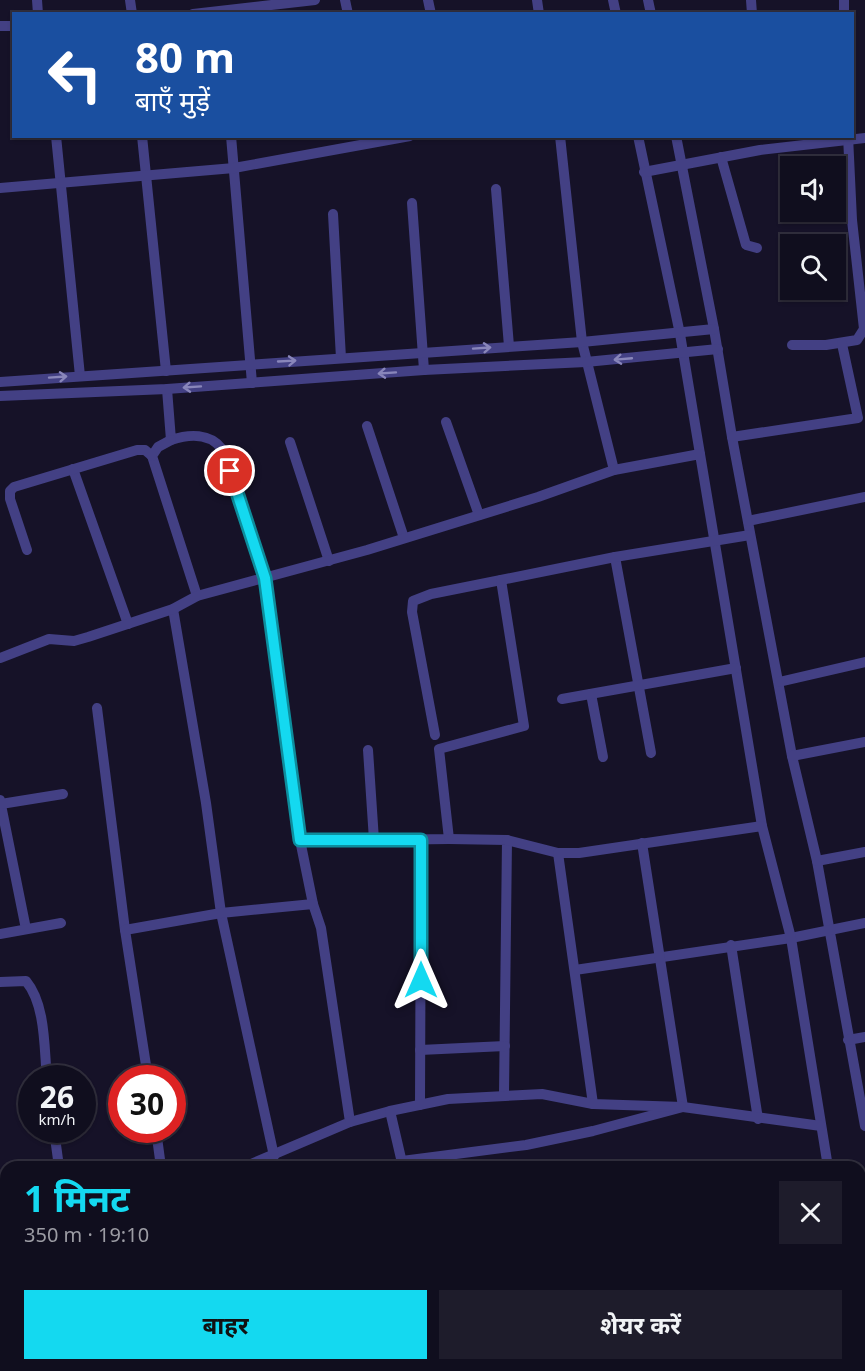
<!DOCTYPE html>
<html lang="hi">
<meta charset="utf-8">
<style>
:root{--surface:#100e1e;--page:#1e1c2b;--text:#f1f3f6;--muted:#9c9ca4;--line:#302e3c;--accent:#14d9f0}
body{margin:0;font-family:"Noto Sans","Noto Sans Devanagari",sans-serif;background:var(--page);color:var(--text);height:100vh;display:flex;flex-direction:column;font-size:22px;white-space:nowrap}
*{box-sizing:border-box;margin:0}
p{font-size:20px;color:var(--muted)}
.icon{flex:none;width:33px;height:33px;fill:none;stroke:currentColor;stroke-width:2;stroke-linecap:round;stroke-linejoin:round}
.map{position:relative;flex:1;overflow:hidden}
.panel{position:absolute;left:0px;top:1161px;width:866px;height:210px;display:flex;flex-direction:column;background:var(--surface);border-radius:18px 18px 0 0;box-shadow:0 2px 4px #0004,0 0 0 2px var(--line)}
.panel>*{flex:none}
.banner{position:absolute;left:12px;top:12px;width:842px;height:126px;border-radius:0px;box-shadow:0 2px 4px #0004,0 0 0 2px var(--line);background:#1a4fa0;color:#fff;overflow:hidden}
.controls{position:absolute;left:780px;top:156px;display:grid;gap:12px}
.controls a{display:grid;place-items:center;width:66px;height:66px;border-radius:0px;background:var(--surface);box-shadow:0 2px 4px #0004,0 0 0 2px var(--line);font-size:30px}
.speed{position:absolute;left:18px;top:1065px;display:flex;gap:12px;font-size:30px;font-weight:700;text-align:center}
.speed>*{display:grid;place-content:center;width:78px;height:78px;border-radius:50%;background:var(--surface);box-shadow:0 2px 4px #0004,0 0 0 2px var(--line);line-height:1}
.speed small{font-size:15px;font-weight:400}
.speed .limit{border:9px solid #d22;background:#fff;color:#111}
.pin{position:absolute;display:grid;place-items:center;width:51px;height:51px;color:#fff;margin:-26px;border:3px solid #fff;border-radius:50%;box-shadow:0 2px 6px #0007}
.me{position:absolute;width:66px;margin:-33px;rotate:0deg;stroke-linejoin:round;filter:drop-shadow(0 0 4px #0008)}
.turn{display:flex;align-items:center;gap:21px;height:126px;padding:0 24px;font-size:27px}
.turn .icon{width:78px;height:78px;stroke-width:2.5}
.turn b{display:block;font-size:42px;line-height:51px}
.round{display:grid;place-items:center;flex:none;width:63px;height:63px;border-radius:0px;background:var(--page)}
.summary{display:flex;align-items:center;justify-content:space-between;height:102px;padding:0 24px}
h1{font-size:36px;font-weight:700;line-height:45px;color:var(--accent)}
.action{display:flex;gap:12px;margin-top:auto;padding:12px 24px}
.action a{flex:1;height:69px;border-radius:0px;background:var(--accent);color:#111;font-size:24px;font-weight:700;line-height:69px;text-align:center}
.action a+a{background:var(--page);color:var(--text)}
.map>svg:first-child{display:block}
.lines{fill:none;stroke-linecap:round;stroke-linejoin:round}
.minor{stroke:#434084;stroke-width:10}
.oneway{stroke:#8986ba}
.route-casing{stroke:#0d8d9c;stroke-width:15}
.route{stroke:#14d9f0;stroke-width:10}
</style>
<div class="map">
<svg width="865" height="1371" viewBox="0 0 865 1371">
<rect width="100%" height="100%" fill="#161228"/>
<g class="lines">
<g class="minor">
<path d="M37,0L38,14"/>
<path d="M130,0L132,14"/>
<path d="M345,0L348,14"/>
<path d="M428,0L431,14"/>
<path d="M537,0L539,14"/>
<path d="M613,0L616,14"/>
<path d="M648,0L651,14"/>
<path d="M751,0L752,14"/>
<path d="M844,0V14"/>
<path d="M193,14L315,0"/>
<path d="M0,26H14"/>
<path d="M56,136L80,376"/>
<path d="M142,136L166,371"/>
<path d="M231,136L252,383"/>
<path d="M560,136L582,342L614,470"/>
<path d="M638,136L680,334L700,454"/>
<path d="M676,136L714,329L732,437L792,756L817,861L865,1126"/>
<path d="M721,157L746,245L757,248"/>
<path d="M644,172L760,150L865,138"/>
<path d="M0,188L234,168L410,136"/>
<path d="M496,189L509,346"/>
<path d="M412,203L424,370"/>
<path d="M333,214L341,358"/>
<path d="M792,345H826L857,340L864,329L852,220L848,136"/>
<path d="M0,382L582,342L714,329"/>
<path d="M167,389L171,440C189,434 210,433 222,449L265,578L300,840L313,904L321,928L350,1122L244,1167"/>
<path d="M0,396L167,389L424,370L586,362L718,349"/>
<path d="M446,422L479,515"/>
<path d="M367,426L404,538"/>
<path d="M732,437L858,418L842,344"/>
<path d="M171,440L158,447L152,456L197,596"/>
<path d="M290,442L329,561"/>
<path d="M73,469L128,624"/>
<path d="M748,521L865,497"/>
<path d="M27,550L10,499V491L14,487L137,450H145L152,456"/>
<path d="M615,557L651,753"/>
<path d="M173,609L206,803L221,913L274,1156"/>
<path d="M0,658L49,639L74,641L88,637L173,609L197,596L367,550L538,497L614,470L700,454L762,826"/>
<path d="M779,682L865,662"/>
<path d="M591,694L603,757"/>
<path d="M562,699L736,668"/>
<path d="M97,708L125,930"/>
<path d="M435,735L412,612L413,601L431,594L501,580"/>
<path d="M368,750L374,840L449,839L439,749L524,726L501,580L615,557L750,535"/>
<path d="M792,756L865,742"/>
<path d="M0,800L26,929"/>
<path d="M1,804L63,794"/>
<path d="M449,839L507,840L504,1094"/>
<path d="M300,840H374"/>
<path d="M507,840L558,853"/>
<path d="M817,861L865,852"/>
<path d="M0,934L61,923"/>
<path d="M731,945L758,1119"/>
<path d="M575,970L791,938L865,923"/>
<path d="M0,982L26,981C46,1005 44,1049 47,1078"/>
<path d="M848,1040L865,1037"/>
<path d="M420,1050L505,1046"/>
<path d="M148,1078L125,930L221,913L313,904"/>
<path d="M593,1104L558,853H579L762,826L791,938L828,1167"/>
<path d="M420,1105L421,840"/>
<path d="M350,1122L390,1111"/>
<path d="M54,1130L59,1167"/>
<path d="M156,1130L161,1167"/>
<path d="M402,1161L526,1145L593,1131L683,1107L642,843"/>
<path d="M403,1167L390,1111L448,1099L542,1094L593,1104L683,1107L821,1126"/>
<path d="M860,1205L865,1203"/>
<path d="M860,1229L865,1228"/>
<path d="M0,1262L6,1260"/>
<path d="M860,1327L865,1353"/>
<path d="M0,1339L6,1338"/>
<path d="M0,1364L6,1363"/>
<path d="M235,1365L236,1371"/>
<path d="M588,1365L589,1371"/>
<path d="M773,1371L810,1365"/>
</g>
</g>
<defs><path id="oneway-shaft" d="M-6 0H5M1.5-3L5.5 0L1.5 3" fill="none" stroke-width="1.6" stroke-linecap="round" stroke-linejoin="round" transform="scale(1.5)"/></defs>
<g class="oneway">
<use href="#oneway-shaft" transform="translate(482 348) rotate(-4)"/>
<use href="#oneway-shaft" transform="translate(623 359) rotate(175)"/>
<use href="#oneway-shaft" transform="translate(287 361) rotate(-3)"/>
<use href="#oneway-shaft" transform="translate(387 373) rotate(176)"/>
<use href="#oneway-shaft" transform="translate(58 377) rotate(-4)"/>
<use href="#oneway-shaft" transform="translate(192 387) rotate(176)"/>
</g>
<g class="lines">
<defs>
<path id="route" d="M230,471L265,578L300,840H421V980"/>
</defs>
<use href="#route" class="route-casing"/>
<use href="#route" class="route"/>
</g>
</svg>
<div class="controls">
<a><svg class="icon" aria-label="sound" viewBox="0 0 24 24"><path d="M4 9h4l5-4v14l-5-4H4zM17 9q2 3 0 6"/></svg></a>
<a><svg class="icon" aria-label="search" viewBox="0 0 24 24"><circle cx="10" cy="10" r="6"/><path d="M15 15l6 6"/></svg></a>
</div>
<div class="speed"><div>26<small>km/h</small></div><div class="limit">30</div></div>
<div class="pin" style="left:230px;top:471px;background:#d93025"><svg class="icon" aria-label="arrive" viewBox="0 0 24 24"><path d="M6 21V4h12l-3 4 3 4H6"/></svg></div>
<svg class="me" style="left:421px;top:980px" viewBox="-20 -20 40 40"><path d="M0-17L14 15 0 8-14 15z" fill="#14d9f0" stroke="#fff" stroke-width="4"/></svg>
<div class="banner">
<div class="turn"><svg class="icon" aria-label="left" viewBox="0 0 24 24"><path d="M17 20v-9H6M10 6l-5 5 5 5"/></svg><div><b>80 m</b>बाएँ मुड़ें</div></div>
</div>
<section class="panel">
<div class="summary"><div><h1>1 मिनट</h1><p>350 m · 19:10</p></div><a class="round"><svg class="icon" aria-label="close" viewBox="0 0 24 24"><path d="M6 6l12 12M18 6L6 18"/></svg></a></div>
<div class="action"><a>बाहर</a><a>शेयर करें</a></div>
</section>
</div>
